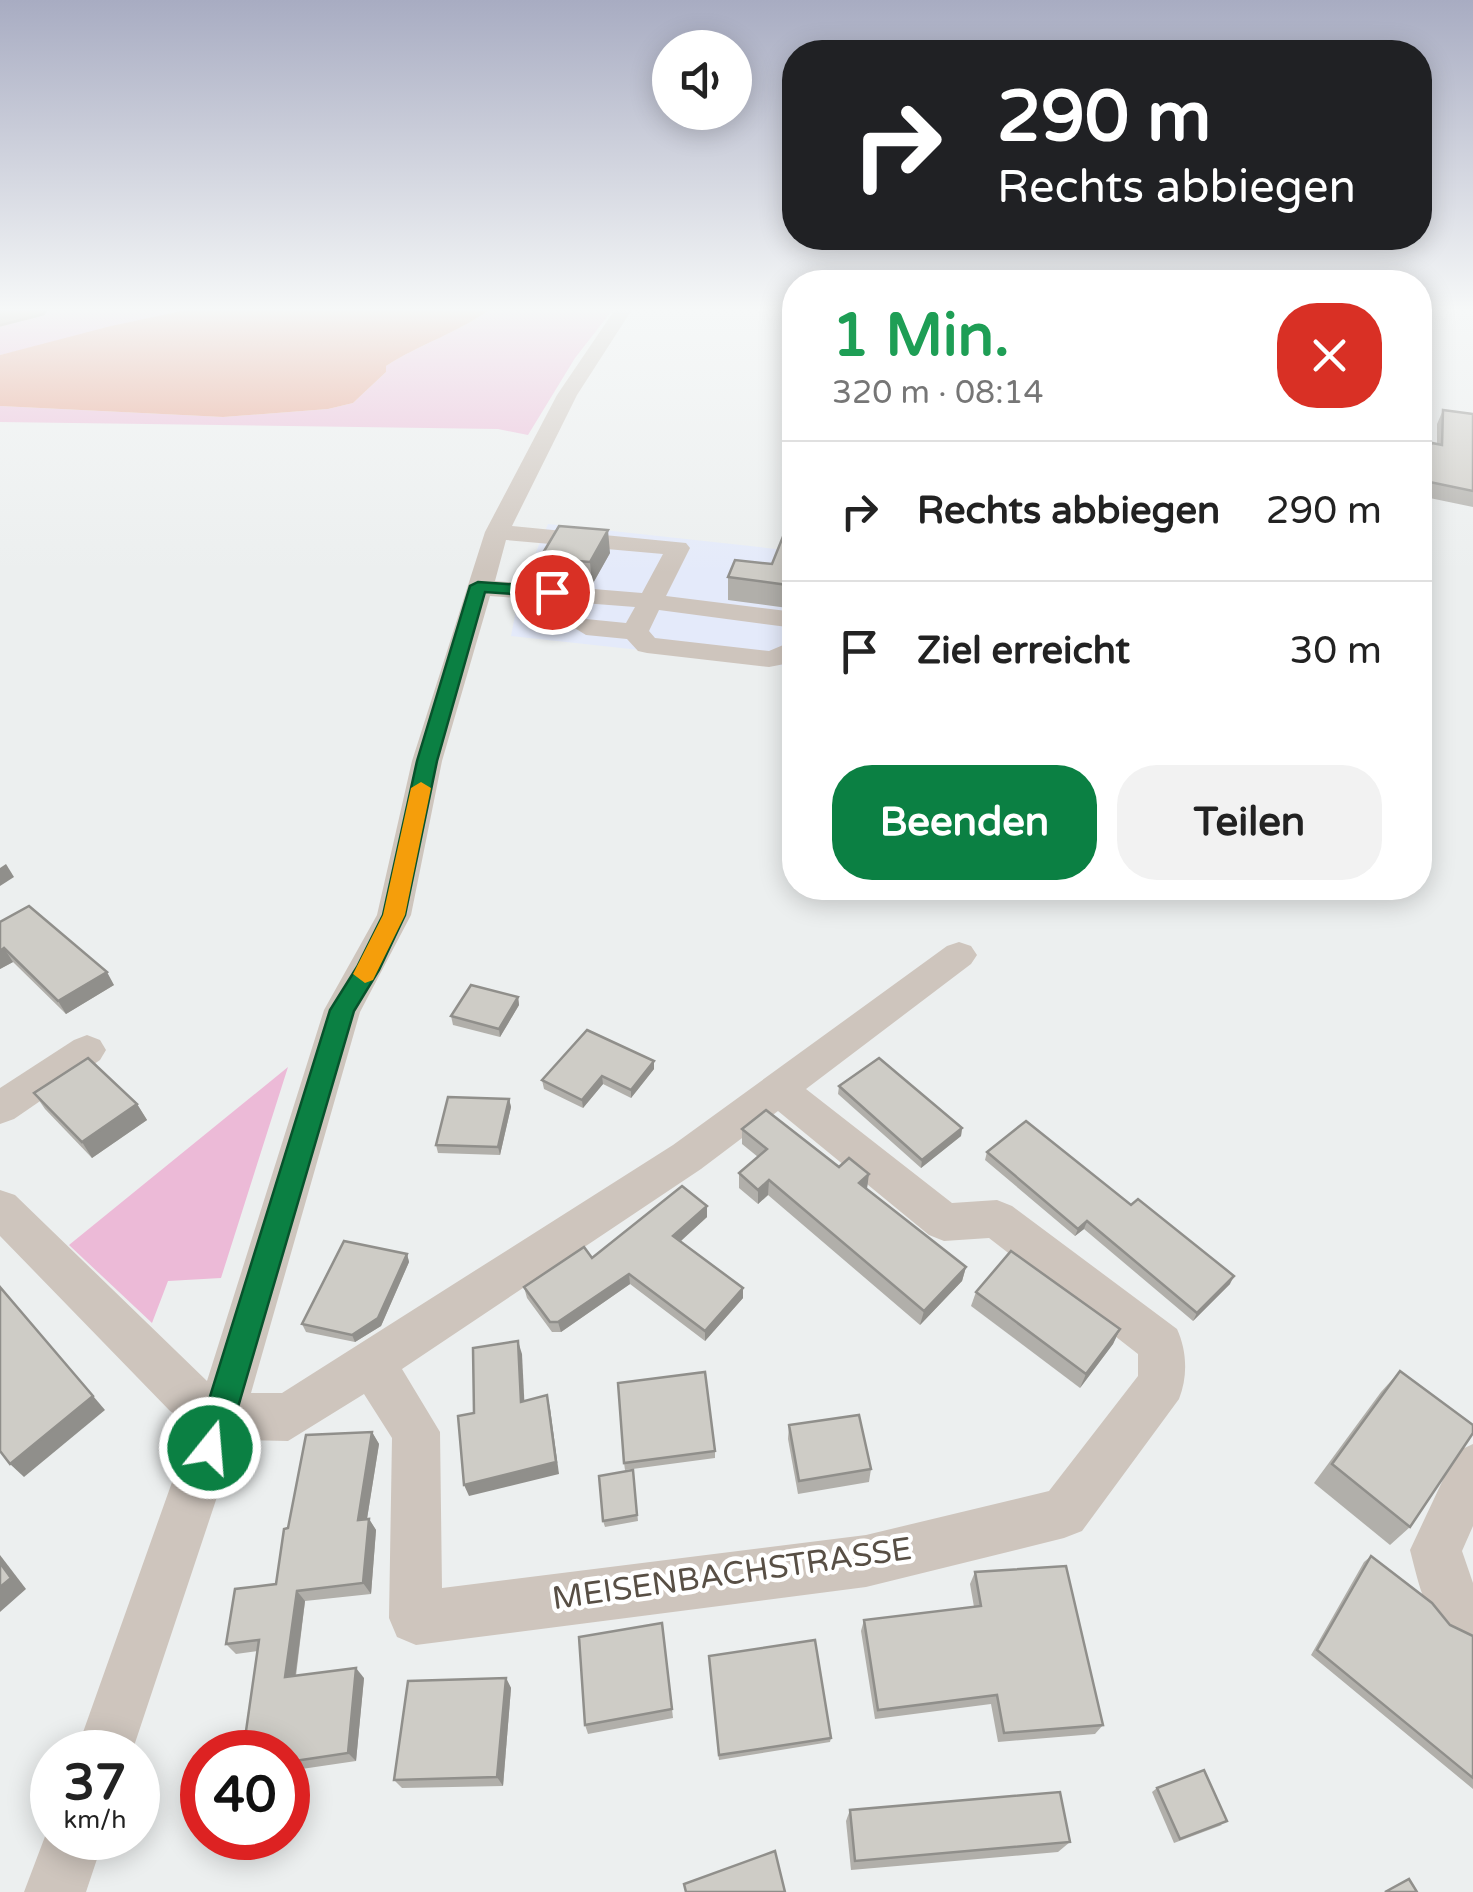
<!DOCTYPE html>
<html lang="de">
<meta charset="utf-8">
<style>
:root{--surface:#fff;--page:#f2f2f2;--text:#222;--muted:#767676;--line:#e0e0e0;--accent:#0b8043}
body{margin:0;font-family:"Varela Round",sans-serif;background:var(--page);color:var(--text);height:100vh;display:flex;flex-direction:column;font-size:38px;white-space:nowrap}
*{box-sizing:border-box;margin:0}
p{font-size:32px;color:var(--muted)}
.icon{flex:none;width:55px;height:55px;fill:none;stroke:currentColor;stroke-width:2;stroke-linecap:round;stroke-linejoin:round}
.map{position:relative;flex:1;overflow:hidden}
.side{position:absolute;left:782px;top:270px;width:650px;height:630px;display:flex;flex-direction:column;background:var(--surface);border-radius:40px;box-shadow:0 5px 25px #0003}
.side>*{flex:none}
.guide{position:absolute;left:782px;top:40px;width:650px;height:210px;border-radius:40px;box-shadow:0 5px 25px #0003;background:#202124;color:#fff;overflow:hidden}
.tools{position:absolute;left:652px;top:30px;display:grid;gap:20px}
.tools a{display:grid;place-items:center;width:100px;height:100px;border-radius:50%;background:var(--surface);box-shadow:0 5px 25px #0003;font-size:50px}
.speed{position:absolute;left:30px;top:1730px;display:flex;gap:20px;font-size:50px;font-weight:700;text-align:center}
.speed>*{display:grid;place-content:center;width:130px;height:130px;border-radius:50%;background:var(--surface);box-shadow:0 5px 25px #0003;line-height:1}
.speed small{font-size:25px;font-weight:400}
.speed .limit{border:15px solid #d22;background:#fff;color:#111}
.pin{position:absolute;display:grid;place-items:center;width:85px;height:85px;color:#fff;margin:-42px;border:5px solid #fff;border-radius:50%;box-shadow:0 2px 10px #0007}
.me{position:absolute;width:110px;margin:-55px;rotate:17deg;stroke-linejoin:round;filter:drop-shadow(0 0 8px #0008)}
.turn{display:flex;align-items:center;gap:35px;height:210px;padding:0 50px;font-size:45px}
.turn .icon{width:130px;height:130px;stroke-width:2.5}
.turn b{display:block;font-size:70px;line-height:85px}
.round{display:grid;place-items:center;flex:none;width:105px;height:105px;border-radius:40px;background:var(--page)}
.overview{display:flex;align-items:center;justify-content:space-between;height:170px;padding:0 50px}
h1{font-size:60px;font-weight:700;line-height:75px;color:#1e9e55}
.cta{display:flex;gap:20px;margin-top:auto;padding:20px 50px}
.cta a{flex:1;height:115px;border-radius:40px;background:var(--accent);color:#fff;font-size:40px;font-weight:700;line-height:115px;text-align:center}
.cta a+a{background:var(--page);color:var(--text)}
ul{padding:0;list-style:none}
li{display:flex;align-items:center;gap:30px;height:140px;padding:0 50px;border-top:2px solid var(--line)}
li div{flex:1}
li b{display:block;font-size:38px}
li em{font-style:normal}
.map>svg:first-child{display:block}
.commercial{fill:#e4eafa}
.green{fill:#ecbad7}
.water{fill:#e89f88}
.lines{fill:none;stroke-linecap:round;stroke-linejoin:round}
.highway-casing{stroke:#a58d70;stroke-width:5}
.minor{fill:#cec5bd;fill-rule:evenodd}
.highway{fill:#baa184;fill-rule:evenodd}
.wall{fill:#b1afaa}
.shaded-wall{fill:#908f8b}
.building{fill:#ceccc6;stroke:#908f8b;stroke-width:2.5}
.route{fill:#0b8043;stroke:#07532c;stroke-width:2.5}
.slow{fill:#f59e0b}
.labels{text-anchor:middle;dominant-baseline:central;stroke-width:9;stroke-linejoin:round;paint-order:stroke}
.near-street-label{font-size:32px;fill:#584f45;stroke:#fff}
</style>
<div class="map">
<svg width="1473" height="1892" viewBox="0 0 1473 1892">
<rect width="100%" height="100%" fill="#ecefef"/>
<path class="commercial" d="M548,524L795,551V667L511,636L520,589Z"/>
<g class="green">
<path d="M55,308H196L0,355V320Z"/>
<path d="M492,308H614L575,358L528,435L498,429L0,422V406L223,417L328,409L353,403L386,372V366C420,344 458,333 492,308Z"/>
<path d="M288,1067L221,1278L168,1281L152,1323L69,1245Z"/>
</g>
<path class="water" d="M196,308H492C458,333 420,344 386,366V372L353,403L328,409L223,417L0,406V355L111,326Z"/>
<g class="lines">
<defs>
<path id="highway" d="M0,308H46L43,313L0,324Z"/>
</defs>
<use href="#highway" class="highway-casing"/>
<g class="minor">
<path d="M616,308H633L577,395L512,526L686,543L690,548L666,596L795,612V628L659,610L649,631L655,638L769,651L795,640V662L769,667L647,653L638,651L627,639L586,635L573,627L586,619L626,623L635,607L490,596L442,761L411,915L360,1012L251,1393H282L673,1145L947,946L959,942L971,946L977,955L971,964L806,1089L952,1203L997,1200L1012,1206L1177,1329C1187,1351 1188,1376 1179,1399L1082,1531L1064,1538L866,1587L416,1645L397,1637L389,1618L392,1438L364,1394L288,1441L236,1440L132,1752H76L192,1426L170,1411L0,1236V1190L15,1195L207,1381L324,1010L377,915L412,761L485,532L557,395ZM506,540L663,554L642,593L495,581ZM778,1111L929,1235L944,1241L989,1238L1138,1354V1376L1049,1491L866,1535L442,1588L440,1432L402,1369L701,1169Z"/>
<path d="M87,1035L100,1040L106,1050L100,1060L14,1119L0,1124V1088L74,1040Z"/>
<path d="M1473,1444V1526L1462,1551L1473,1583V1644C1425,1624 1422,1596 1410,1550L1456,1452Z"/>
<path d="M52,1818V1838H104L86,1892H24Z"/>
</g>
<use href="#highway" class="highway"/>
</g>
<g class="wall">
<path d="M1443,410L1473,414V507L1420,496V464L1437,444V424Z"/>
<path d="M795,530V609L728,600V577L772,564Z"/>
<path d="M610,553L592,585L542,581L540,558Z"/>
<path d="M0,922L114,985L66,1014L13,962L0,969Z"/>
<path d="M518,997L519,1005L500,1037L453,1025L451,1016Z"/>
<path d="M654,1069L631,1098L603,1084L583,1108L544,1089L542,1080Z"/>
<path d="M839,1086L962,1128L961,1136L921,1168L838,1094Z"/>
<path d="M34,1093L137,1104L147,1120L92,1158L45,1109Z"/>
<path d="M509,1099L511,1107L500,1155L438,1153L436,1145Z"/>
<path d="M742,1129L867,1189L966,1267L962,1281L920,1325L768,1195L758,1204L739,1188V1173L758,1157L742,1144Z"/>
<path d="M987,1152L1230,1284L1193,1321L1084,1229L1075,1236L985,1160Z"/>
<path d="M707,1206V1217L680,1242L743,1298L705,1341L630,1284L561,1332H552L527,1298L524,1287Z"/>
<path d="M407,1254L409,1262L381,1326L355,1342L306,1332L302,1324Z"/>
<path d="M976,1292L1120,1329L1113,1344L1080,1388L971,1306Z"/>
<path d="M1400,1371L1410,1527L1390,1545L1314,1483L1381,1392Z"/>
<path d="M789,1425L871,1469L869,1482L798,1494L788,1439Z"/>
<path d="M372,1432L379,1444L367,1519H369L376,1530L371,1594L305,1601L296,1676L364,1678L356,1761L288,1771V1752L258,1651L236,1654L226,1644L276,1584L288,1528Z"/>
<path d="M715,1451V1458L625,1470L624,1463Z"/>
<path d="M633,1470L638,1521L605,1527L603,1521Z"/>
<path d="M1371,1556L1450,1625L1473,1636V1789L1311,1655L1364,1562Z"/>
<path d="M975,1572L1103,1725L1095,1734L998,1742L991,1704L875,1719L861,1631L864,1620L974,1607L970,1584Z"/>
<path d="M662,1623L673,1718L588,1734L585,1725Z"/>
<path d="M709,1656L831,1738L830,1742L719,1760Z"/>
<path d="M506,1678L511,1688L503,1786L402,1788L394,1780Z"/>
<path d="M1157,1788L1222,1825L1174,1843L1152,1792Z"/>
<path d="M850,1810L1070,1842L1058,1852L851,1870L846,1821Z"/>
</g>
<g class="shaded-wall">
<path d="M608,530L610,553L592,585L590,562Z"/>
<path d="M6,864L14,877L0,886V868Z"/>
<path d="M4,948L13,962L0,969V951Z"/>
<path d="M107,972L114,985L66,1014L58,1001Z"/>
<path d="M518,997L519,1005L500,1037L499,1029Z"/>
<path d="M654,1061V1069L631,1098V1090Z"/>
<path d="M602,1076L603,1084L583,1108L582,1100Z"/>
<path d="M509,1099L511,1107L500,1155L498,1147Z"/>
<path d="M137,1104L147,1120L92,1158L82,1142Z"/>
<path d="M962,1128L961,1136L921,1168L922,1160Z"/>
<path d="M869,1174L867,1189L859,1183Z"/>
<path d="M769,1180L768,1195L758,1204V1190Z"/>
<path d="M707,1206V1217L674,1247L673,1236Z"/>
<path d="M1087,1221L1084,1229L1075,1236L1078,1229Z"/>
<path d="M407,1254L409,1262L381,1326L355,1342L352,1335Z"/>
<path d="M966,1267L962,1281L920,1325L924,1311Z"/>
<path d="M629,1274L630,1284L561,1332L558,1322Z"/>
<path d="M1234,1276L1230,1284L1193,1321L1197,1313Z"/>
<path d="M743,1288V1298L705,1341V1331Z"/>
<path d="M2,1289L105,1410L24,1477L10,1464Z"/>
<path d="M1120,1329L1113,1344L1080,1388L1086,1374Z"/>
<path d="M518,1341L522,1354L525,1414L521,1402Z"/>
<path d="M547,1395L550,1408L559,1474L469,1496L464,1485Z"/>
<path d="M372,1432L379,1444L365,1531L358,1520Z"/>
<path d="M369,1519L376,1530L371,1594L363,1583Z"/>
<path d="M0,1555L26,1589L0,1612Z"/>
<path d="M297,1591L305,1601L294,1686L285,1677Z"/>
<path d="M356,1668L364,1678L356,1761L348,1753Z"/>
<path d="M506,1678L511,1688L503,1786L497,1777Z"/>
</g>
<g class="building">
<path d="M1443,410L1473,414V491L1420,480V464L1432,443L1442,445Z"/>
<path d="M559,526L608,530L590,562L540,558Z"/>
<path d="M786,529L795,530V586L728,577L735,560L772,564Z"/>
<path d="M29,906L107,972L58,1001L4,948L0,951V922Z"/>
<path d="M471,985L518,997L499,1029L451,1016Z"/>
<path d="M587,1030L654,1061L631,1090L602,1076L582,1100L542,1080Z"/>
<path d="M88,1058L137,1104L82,1142L34,1093Z"/>
<path d="M879,1058L962,1128L922,1160L839,1086Z"/>
<path d="M448,1097L509,1099L498,1147L436,1145Z"/>
<path d="M766,1110L839,1167L849,1158L869,1174L859,1183L966,1267L924,1311L769,1180L758,1190L739,1173L767,1149L742,1129Z"/>
<path d="M1026,1121L1131,1205L1138,1199L1234,1276L1197,1313L1087,1221L1078,1229L987,1152Z"/>
<path d="M682,1186L707,1206L673,1236L743,1288L705,1331L629,1274L558,1322H550L524,1287L584,1247L592,1258Z"/>
<path d="M344,1241L407,1254L378,1318L352,1335L302,1324Z"/>
<path d="M1011,1251L1120,1329L1086,1374L976,1292Z"/>
<path d="M0,1287L93,1396L10,1464L0,1451Z"/>
<path d="M518,1341L521,1402L547,1395L556,1462L464,1485L458,1416L474,1413L473,1348Z"/>
<path d="M1400,1371L1473,1425V1433L1410,1527L1332,1464Z"/>
<path d="M705,1372L715,1451L624,1463L618,1383Z"/>
<path d="M859,1415L871,1469L799,1481L789,1425Z"/>
<path d="M372,1432L358,1520L369,1519L363,1583L297,1591L285,1677L356,1668L348,1753L288,1762V1752H243L259,1640L226,1644L235,1589L276,1584L284,1529L288,1528L306,1435Z"/>
<path d="M633,1470L637,1515L603,1521L599,1476Z"/>
<path d="M1371,1556L1432,1603L1450,1625L1473,1636V1778L1317,1650Z"/>
<path d="M0,1563L11,1578L0,1587Z"/>
<path d="M1066,1566L1103,1725L1004,1733L997,1695L878,1710L864,1620L981,1606L975,1572Z"/>
<path d="M662,1623L672,1709L585,1725L579,1637Z"/>
<path d="M815,1640L831,1738L719,1755L709,1656Z"/>
<path d="M506,1678L497,1777L394,1780L408,1681Z"/>
<path d="M1204,1770L1227,1821L1180,1839L1157,1788Z"/>
<path d="M1060,1792L1070,1842L855,1861L850,1810Z"/>
<path d="M775,1851L785,1892H686L684,1884Z"/>
<path d="M1409,1879L1417,1892H1385Z"/>
</g>
<linearGradient id="sky" x2="0" y2="1"><stop stop-color="#a8acc2"/><stop offset="0.54" stop-color="#f6f8f8"/><stop offset="1" stop-color="#f6f8f8" stop-opacity="0"/></linearGradient>
<rect width="1473" height="573" fill="url(#sky)"/>
<path class="route" d="M478,582L552,587L560,592L552,597L485,592L437,761L405,915L379,970L354,1011L226,1448L221,1459L210,1463L199,1459L194,1448L330,1010L357,967L383,915L417,761L470,586Z"/>
<path class="slow" d="M421,782L431,788L405,915L373,980L365,983L353,974L383,915L411,788Z"/>
<g class="labels">
<g class="near-street-label">
<text transform="translate(732 1574) rotate(-8)">MEISENBACHSTRASSE</text>
</g>
</g>
</svg>
<div class="tools">
<a><svg class="icon" aria-label="sound" viewBox="0 0 24 24"><path d="M4 9h4l5-4v14l-5-4H4zM17 9q2 3 0 6"/></svg></a>
</div>
<div class="speed"><div>37<small>km/h</small></div><div class="limit">40</div></div>
<div class="pin" style="left:552px;top:592px;background:#d93025"><svg class="icon" aria-label="arrive" viewBox="0 0 24 24"><path d="M6 21V4h12l-3 4 3 4H6"/></svg></div>
<svg class="me" style="left:210px;top:1448px" viewBox="-20 -20 40 40"><circle r="17" fill="#0b8043" stroke="#fff" stroke-width="3"/><path d="M0-11L8 9 0 5-8 9z" fill="#fff"/></svg>
<div class="guide">
<div class="turn"><svg class="icon" aria-label="right" viewBox="0 0 24 24"><path d="M7 20v-9h11M14 6l5 5-5 5"/></svg><div><b>290 m</b>Rechts abbiegen</div></div>
</div>
<section class="side">
<div class="overview"><div><h1>1 Min.</h1><p>320 m · 08:14</p></div><a class="round" style="background:#d93025;color:#fff"><svg class="icon" aria-label="close" viewBox="0 0 24 24"><path d="M6 6l12 12M18 6L6 18"/></svg></a></div>
<ul>
<li><svg class="icon" aria-label="right" viewBox="0 0 24 24"><path d="M7 20v-9h11M14 6l5 5-5 5"/></svg><div><b>Rechts abbiegen</b></div><em>290 m</em></li>
<li><svg class="icon" aria-label="arrive" viewBox="0 0 24 24"><path d="M6 21V4h12l-3 4 3 4H6"/></svg><div><b>Ziel erreicht</b></div><em>30 m</em></li>
</ul>
<div class="cta"><a>Beenden</a><a>Teilen</a></div>
</section>
</div>
